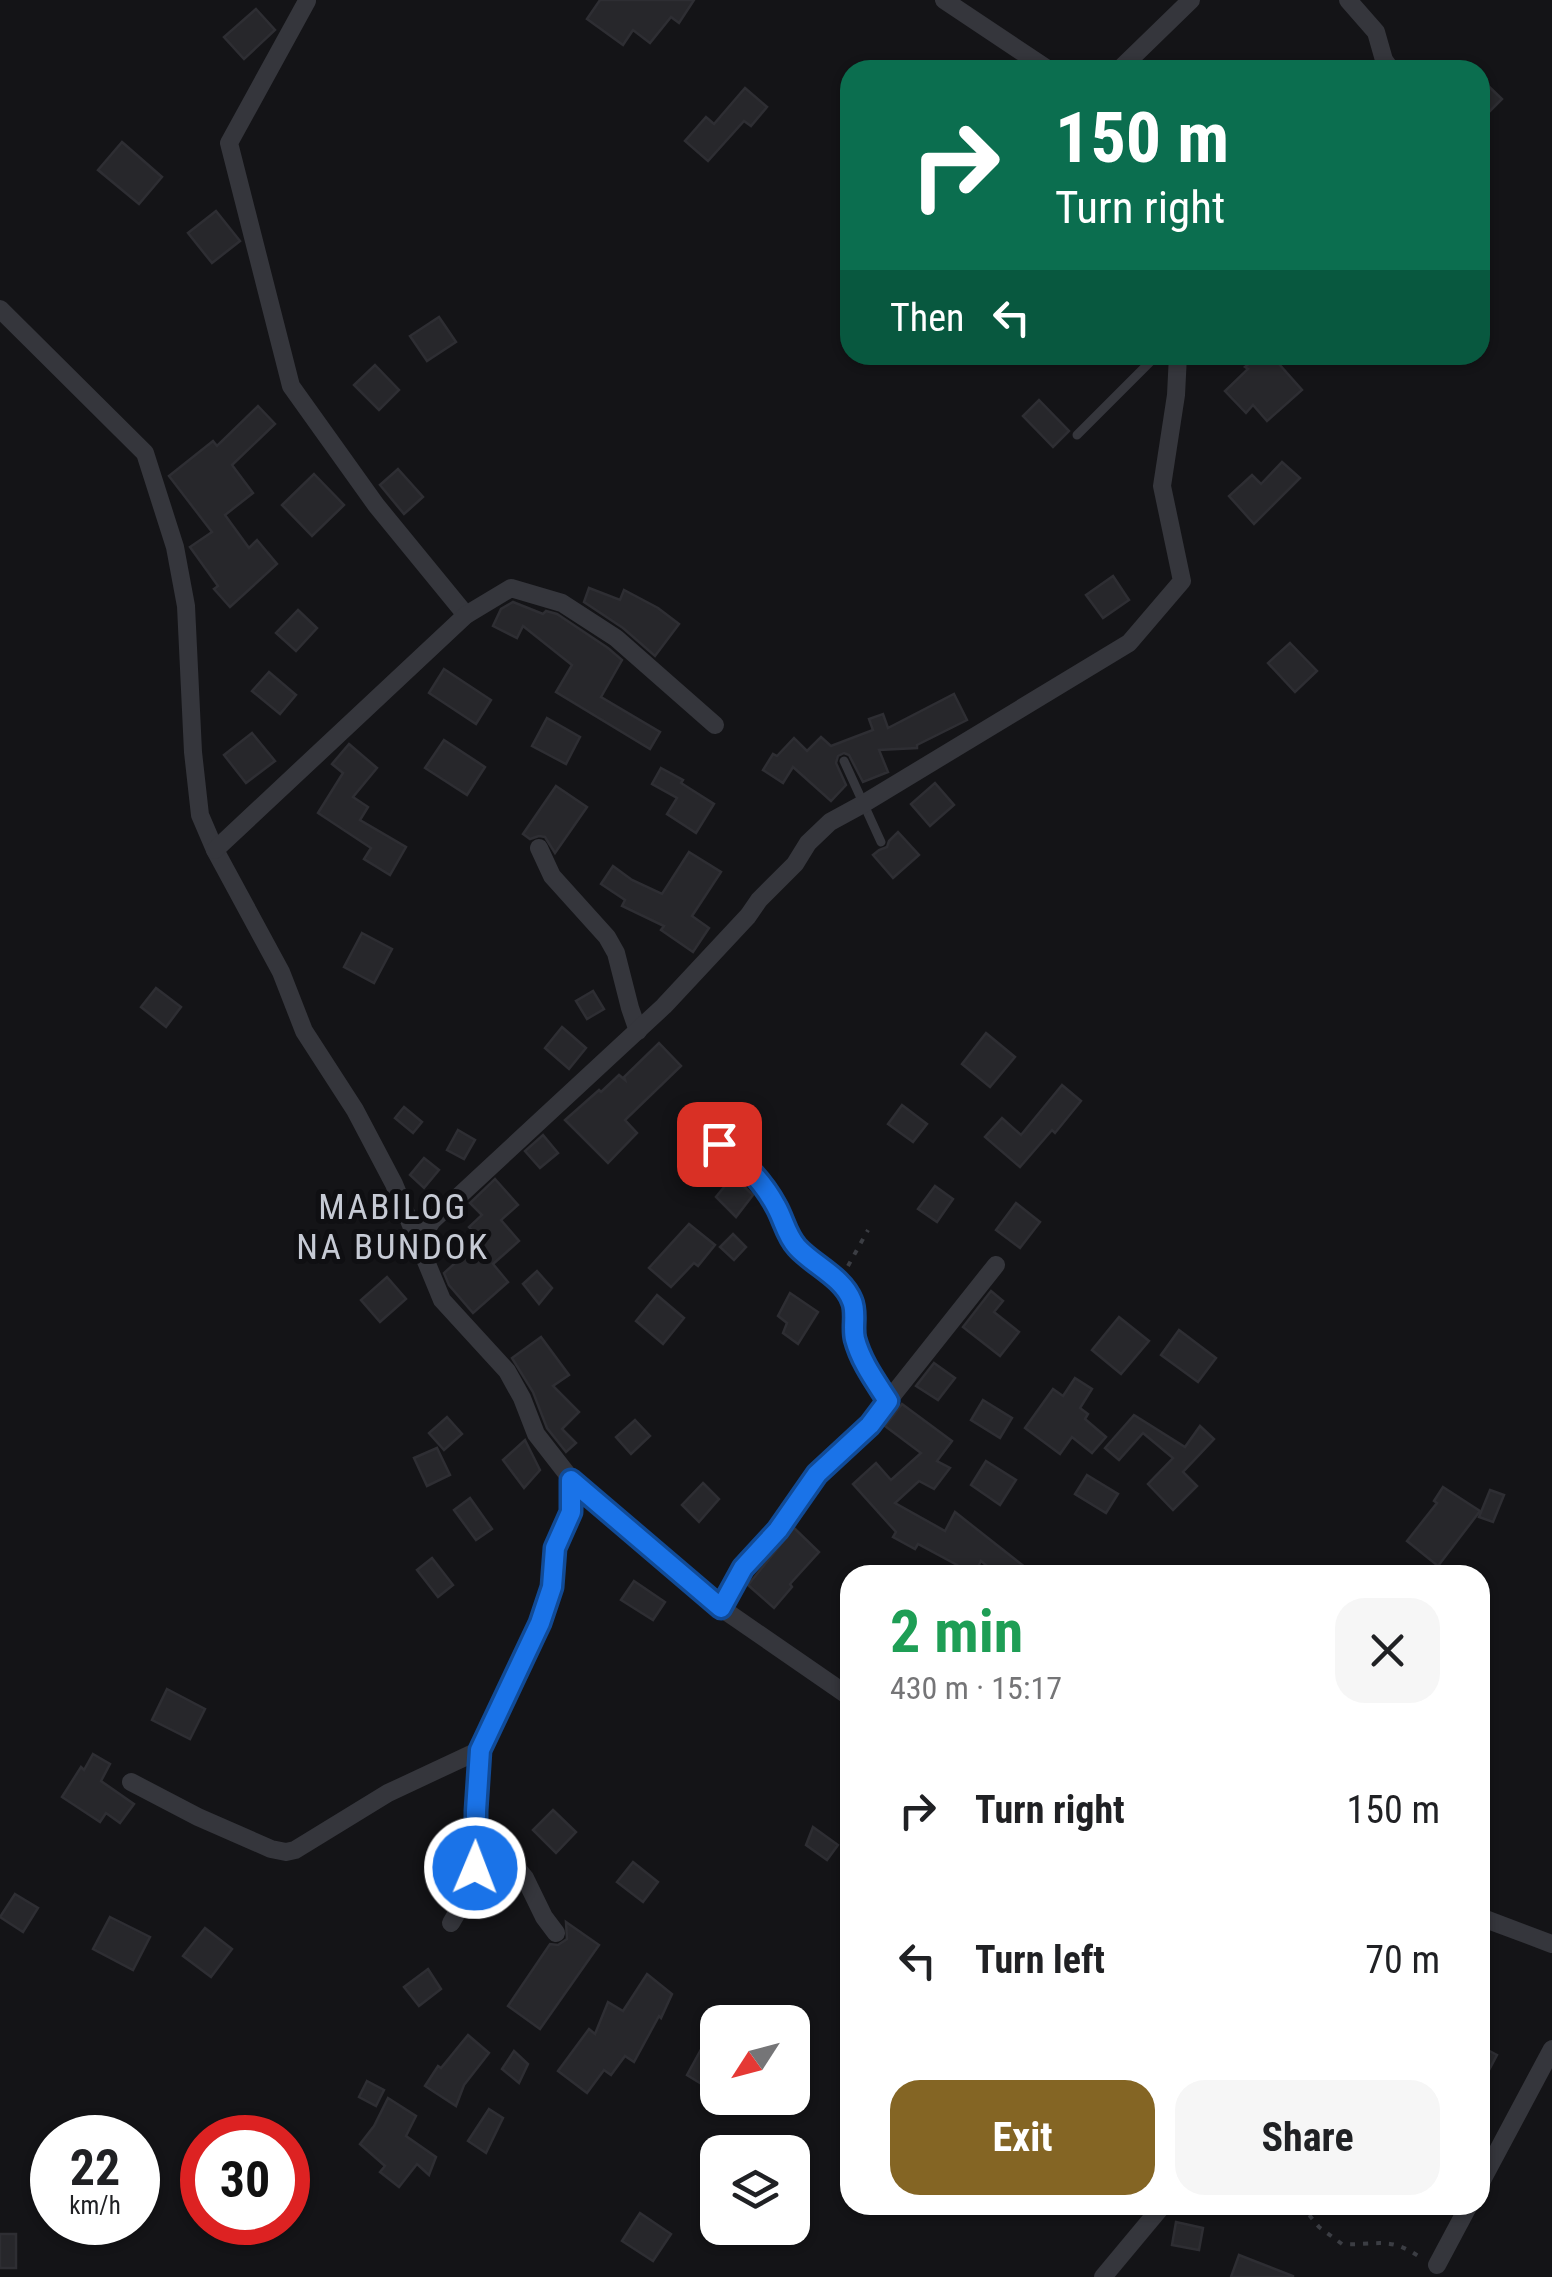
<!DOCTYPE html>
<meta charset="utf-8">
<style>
:root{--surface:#fff;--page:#f6f6f6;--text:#202124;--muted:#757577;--accent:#846524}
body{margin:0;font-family:"Roboto Condensed",sans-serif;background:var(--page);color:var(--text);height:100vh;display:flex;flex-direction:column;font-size:38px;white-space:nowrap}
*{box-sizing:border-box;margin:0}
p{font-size:32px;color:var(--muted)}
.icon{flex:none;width:55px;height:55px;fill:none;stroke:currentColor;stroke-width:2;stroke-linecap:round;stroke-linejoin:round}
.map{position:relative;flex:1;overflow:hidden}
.drawer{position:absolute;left:840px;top:1565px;width:650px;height:650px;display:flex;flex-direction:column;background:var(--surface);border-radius:30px;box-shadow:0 2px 8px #0004}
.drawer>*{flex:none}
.hud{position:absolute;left:840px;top:60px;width:650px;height:305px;border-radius:30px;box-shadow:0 2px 8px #0004;background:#0b6e4f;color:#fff;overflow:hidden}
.needle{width:65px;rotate:234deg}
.buttons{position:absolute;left:700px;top:2005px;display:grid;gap:20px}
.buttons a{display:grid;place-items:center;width:110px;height:110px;border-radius:20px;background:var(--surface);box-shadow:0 2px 8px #0004;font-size:50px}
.speed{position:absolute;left:30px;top:2115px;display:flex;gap:20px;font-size:50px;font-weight:700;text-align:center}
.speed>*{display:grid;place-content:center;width:130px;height:130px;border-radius:50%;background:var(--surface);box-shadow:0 2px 8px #0004;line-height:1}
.speed small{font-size:25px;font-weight:400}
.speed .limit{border:15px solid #d22;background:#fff;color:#111}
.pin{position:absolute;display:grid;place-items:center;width:85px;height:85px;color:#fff;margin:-42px;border-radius:20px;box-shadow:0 5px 15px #0006}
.me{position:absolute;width:110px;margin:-55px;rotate:1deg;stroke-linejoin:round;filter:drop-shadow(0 0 8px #0008)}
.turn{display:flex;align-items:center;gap:35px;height:210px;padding:0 50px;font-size:45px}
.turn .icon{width:130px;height:130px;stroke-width:2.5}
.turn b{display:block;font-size:70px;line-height:85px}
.then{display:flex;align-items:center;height:95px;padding:0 50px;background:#0003;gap:20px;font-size:38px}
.round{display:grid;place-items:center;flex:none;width:105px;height:105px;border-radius:30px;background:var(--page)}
.headline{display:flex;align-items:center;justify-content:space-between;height:170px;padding:0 50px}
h1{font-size:60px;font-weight:700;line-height:75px;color:#1e9e55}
.action{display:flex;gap:20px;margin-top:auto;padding:20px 50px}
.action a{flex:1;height:115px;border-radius:30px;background:var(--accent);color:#fff;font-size:40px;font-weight:700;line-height:115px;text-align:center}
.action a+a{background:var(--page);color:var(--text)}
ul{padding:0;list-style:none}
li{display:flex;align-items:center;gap:30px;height:150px;padding:0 50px}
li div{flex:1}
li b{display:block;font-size:38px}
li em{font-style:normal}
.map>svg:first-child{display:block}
.building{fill:#27272b;stroke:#2e2e33;stroke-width:2.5}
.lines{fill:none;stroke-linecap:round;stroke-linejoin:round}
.path{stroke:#3b3d43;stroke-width:4;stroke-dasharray:5 8;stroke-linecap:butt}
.lane{stroke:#35363c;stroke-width:9}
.street{stroke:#35363c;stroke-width:18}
.route-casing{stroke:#114b97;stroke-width:25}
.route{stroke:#1a73e8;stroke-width:18}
.labels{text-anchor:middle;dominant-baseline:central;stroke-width:10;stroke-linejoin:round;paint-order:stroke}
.quarter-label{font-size:35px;letter-spacing:2.5px;fill:#c6cad4;stroke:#0f0f12}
</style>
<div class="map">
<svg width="1552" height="2277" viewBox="0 0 1552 2277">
<rect width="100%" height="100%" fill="#141417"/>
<g class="building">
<path d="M600,0H694L679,23L671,17L650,43L633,30L623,45L587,19Z"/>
<path d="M256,9L275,30L244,59L224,37Z"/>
<path d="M1480,78L1502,99L1480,121Z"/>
<path d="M745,88L767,107L751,126L744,121L708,161L685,141L706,117L714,124Z"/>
<path d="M122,142L162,177L139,204L98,170Z"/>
<path d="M216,211L240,241L212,263L188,233Z"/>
<path d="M439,317L456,342L427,361L410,336Z"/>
<path d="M1259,355H1271L1302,390L1267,421L1253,405L1246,413L1225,391L1248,369L1245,367Z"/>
<path d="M375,365L399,390L379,410L354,385Z"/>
<path d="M1039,400L1069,431L1053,447L1023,416Z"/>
<path d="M258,406L275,424L232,465L253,493L225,515L249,548L257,540L277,564L230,607L214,589L218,586L190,547L212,532L169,476L213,441L217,446Z"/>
<path d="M1282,462L1300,478L1254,524L1229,496L1252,475L1261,484Z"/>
<path d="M398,469L423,497L404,514L380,485Z"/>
<path d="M314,474L344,505L312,536L282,505Z"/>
<path d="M1113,576L1129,600L1103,618L1086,595Z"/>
<path d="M589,588L620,600L624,590L658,608L679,624L655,656L623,628L584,602Z"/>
<path d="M513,602L543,614L546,611L557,614L608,648L622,660L601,697L660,732L650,749L556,692L572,665L523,626L517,638L493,626L501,609Z"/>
<path d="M298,610L317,628L296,651L276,633Z"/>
<path d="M1290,643L1317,671L1295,692L1268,663Z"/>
<path d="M444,669L491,700L476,724L429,693Z"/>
<path d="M269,672L296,695L280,714L252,691Z"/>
<path d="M954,694L967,720L917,745V748L879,750L888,772L863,782L849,755L844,753L838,756L836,763L846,785L831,801L793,767L783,783L763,770L773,754L777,756L794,738L807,751L821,737L831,746L873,730L869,719L883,714L888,728Z"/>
<path d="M547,718L580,737L566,764L532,746Z"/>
<path d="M252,733L275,761L246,783L224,755Z"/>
<path d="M444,740L485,767L467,795L425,768Z"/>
<path d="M349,744L377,768L353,797L368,807L360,820L406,847L390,875L364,859L371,848L318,813L343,773L332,764Z"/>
<path d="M661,768L683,780L681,783L714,804L696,833L667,814L677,798L652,784Z"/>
<path d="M935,783L954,805L930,826L911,804Z"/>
<path d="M556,786L587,807L555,853L545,837L539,836L530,839L523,834Z"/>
<path d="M898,832L919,855L893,878L873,855L879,850L887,847L889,841Z"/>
<path d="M689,852L721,872L692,916L709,928L693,952L661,930L664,926L622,906L625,900L601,884L613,866L632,880L662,894Z"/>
<path d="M362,933L392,949L374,983L344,967Z"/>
<path d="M156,988L181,1007L166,1027L141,1007Z"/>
<path d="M593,991L604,1009L587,1019L576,1001Z"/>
<path d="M562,1027L586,1048L569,1069L545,1048Z"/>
<path d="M986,1033L1015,1057L990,1087L962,1064Z"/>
<path d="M659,1043L681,1066L625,1120L637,1133L608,1163L565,1120L599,1090L601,1092L619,1075L625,1080L624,1077Z"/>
<path d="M1062,1085L1081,1101L1055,1133L1052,1130L1020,1167L985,1137L1002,1118L1021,1135Z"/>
<path d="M902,1105L927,1124L913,1142L888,1124Z"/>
<path d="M404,1107L422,1122L413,1133L395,1118Z"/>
<path d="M458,1130L475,1140L464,1159L447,1150Z"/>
<path d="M543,1135L558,1153L540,1168L525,1151Z"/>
<path d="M424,1158L439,1170L424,1188L410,1175Z"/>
<path d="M733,1176L753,1195L736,1217L716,1197Z"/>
<path d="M495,1179L518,1205L501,1220L519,1241L493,1264L508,1282L473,1313L449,1285L444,1273L481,1240L469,1227L482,1215L470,1203Z"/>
<path d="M935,1186L953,1199L937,1222L918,1209Z"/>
<path d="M1016,1203L1040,1222L1020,1248L996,1230Z"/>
<path d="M689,1224L715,1245L698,1266L694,1263L671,1287L649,1268Z"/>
<path d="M733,1234L746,1247L734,1260L720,1247Z"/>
<path d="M537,1271L552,1288L539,1304L523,1284Z"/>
<path d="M387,1277L406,1299L380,1322L361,1300Z"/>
<path d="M991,1291L1003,1301L994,1312L1019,1332L1000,1356L963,1327Z"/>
<path d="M790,1293L818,1312L798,1344L783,1333L787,1323L778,1316Z"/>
<path d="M657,1295L684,1318L663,1344L636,1321Z"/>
<path d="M1119,1317L1149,1341L1121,1374L1092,1350Z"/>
<path d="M1179,1330L1216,1358L1198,1382L1161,1355Z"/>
<path d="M541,1337L569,1375L553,1386L579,1412L562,1429L576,1443L566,1452L547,1428L533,1392L512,1358Z"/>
<path d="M934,1363L955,1378L938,1400L916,1386Z"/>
<path d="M1075,1378L1092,1389L1080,1408L1088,1414L1085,1419L1106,1437L1092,1453L1072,1437L1060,1454L1025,1428L1053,1389L1063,1396Z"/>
<path d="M983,1400L1012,1418L1000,1438L971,1420Z"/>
<path d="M902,1404L952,1441L937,1461L950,1468L934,1489L919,1481L895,1503L945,1531L955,1512L1035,1575H998L981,1561L974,1574L918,1544L915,1549L893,1537L896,1532L853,1484L876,1463L891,1480L921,1453L885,1426Z"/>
<path d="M1134,1415L1185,1447L1200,1426L1214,1439L1183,1472L1197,1486L1173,1510L1148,1484L1173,1458L1143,1433L1119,1460L1105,1448Z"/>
<path d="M447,1417L462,1434L444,1450L429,1433Z"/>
<path d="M635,1420L650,1436L631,1454L616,1437Z"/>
<path d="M525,1440L540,1470L524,1488L503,1460Z"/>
<path d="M437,1448L450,1475L427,1486L414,1458Z"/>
<path d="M986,1461L1016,1480L1000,1505L971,1485Z"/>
<path d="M1087,1475L1118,1494L1106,1513L1075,1494Z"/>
<path d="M703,1483L719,1499L699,1522L682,1505Z"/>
<path d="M1443,1487L1480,1511L1438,1566L1407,1541L1437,1503L1434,1501Z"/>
<path d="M1490,1490L1504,1495L1493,1522L1479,1517Z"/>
<path d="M470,1498L492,1529L476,1540L454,1510Z"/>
<path d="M794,1528L819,1552L790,1584L792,1587L774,1608L748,1585Z"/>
<path d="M432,1558L453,1585L438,1597L417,1570Z"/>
<path d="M634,1581L665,1602L653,1620L621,1600Z"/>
<path d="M167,1689L205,1709L190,1739L152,1720Z"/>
<path d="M93,1754L110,1764L101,1781L134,1804L120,1823L106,1813L100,1822L62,1797L81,1767L84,1770Z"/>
<path d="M553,1810L576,1832L556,1853L533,1830Z"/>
<path d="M813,1827L838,1845L827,1860L806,1845Z"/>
<path d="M633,1862L658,1882L643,1902L617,1882Z"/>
<path d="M15,1894L38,1908L23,1932L0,1917Z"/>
<path d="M110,1917L150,1937L133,1970L93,1949Z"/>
<path d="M566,1922L599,1945L540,2029L508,2006L550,1944L558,1945L567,1939Z"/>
<path d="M205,1928L232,1949L211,1977L183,1956Z"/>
<path d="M428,1969L441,1989L419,2006L404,1987Z"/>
<path d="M647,1974L672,1994L661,2018L659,2016L634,2062L625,2056L611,2075L604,2070L587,2093L558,2071L589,2029L595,2034L608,2002L623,2011Z"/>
<path d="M468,2035L489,2053L464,2085L456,2106L425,2086L438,2066L441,2068Z"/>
<path d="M704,2044L718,2052V2094L687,2075Z"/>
<path d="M1480,2046L1497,2055L1480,2087Z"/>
<path d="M514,2051L528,2064L519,2083L502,2069Z"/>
<path d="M367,2081L384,2090L376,2106L359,2097Z"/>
<path d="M388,2098L416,2116L406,2136L436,2157L429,2175L417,2164L399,2187L380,2172L385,2166L360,2144L374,2126Z"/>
<path d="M489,2109L503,2118L486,2153L468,2141Z"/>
<path d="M640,2213L671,2234L653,2261L622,2241Z"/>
<path d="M1176,2222L1203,2228L1199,2250L1172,2245Z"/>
<rect x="0" y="2234" width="16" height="34"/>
<path d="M1239,2255L1293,2276V2277H1231Z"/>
</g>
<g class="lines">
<g class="path">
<path d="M848,1266L868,1230"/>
<path d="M1301,2205L1319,2227L1342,2244C1376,2246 1389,2235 1421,2258"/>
</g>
<g class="lane">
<path d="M1077,435L1157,355"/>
<path d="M844,761L881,842"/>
</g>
<g class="street">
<path d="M944,0L1049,70"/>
<path d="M1348,0L1376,32L1384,60L1391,70"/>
<path d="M307,1L229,143L291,386L376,505L466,615"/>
<path d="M1119,70L1191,0"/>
<path d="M0,309L145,453L175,547L186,606L193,752L200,815L215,850L281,972L304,1031L355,1110L394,1184L442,1300L507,1371L522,1398L536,1434L571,1479L711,1601L850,1697"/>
<path d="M539,848L552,876L607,937L616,953L630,1008L638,1031"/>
<path d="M215,850L466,615L511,588L562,603L616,638L715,725"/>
<path d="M719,1144L747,1165L775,1203L787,1233L799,1250L842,1285L853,1301L854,1337L863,1360L888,1401L870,1425L817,1474L778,1529L743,1569L721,1608"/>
<path d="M418,1243L432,1221L664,1006L748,916L759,900L795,864L808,843L830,822L863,804L1129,643L1182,581L1162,486L1176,395L1178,355"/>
<path d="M888,1401L996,1265"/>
<path d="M131,1782L198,1817L271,1849L286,1852L295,1850L388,1793L480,1750"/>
<path d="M1480,1917L1552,1944"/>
<path d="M451,1923L461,1906L480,1846"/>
<path d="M556,1933L544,1917L525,1878L516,1867L480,1846L476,1837V1811L480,1750L539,1623L552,1587L555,1548L571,1511V1479"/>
<path d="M1480,2184L1552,2049"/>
<path d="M1437,2265L1469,2205"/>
<path d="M1103,2277L1163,2205"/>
</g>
</g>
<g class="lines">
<defs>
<path id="route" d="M475,1868L480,1846L476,1837V1811L480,1750L540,1623L552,1587L555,1548L571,1512V1480L721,1608L743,1568L778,1530L817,1474L870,1425L888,1401C876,1382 861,1362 855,1339C852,1327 857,1313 852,1301C843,1277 813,1265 797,1247C786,1235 784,1220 776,1206C762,1180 743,1161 719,1144"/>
</defs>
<use href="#route" class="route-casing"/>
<use href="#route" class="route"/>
</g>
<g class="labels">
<g class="quarter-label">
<text x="393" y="1207">MABILOG<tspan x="393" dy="40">NA BUNDOK</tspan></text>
</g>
</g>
</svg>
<div class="buttons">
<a><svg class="needle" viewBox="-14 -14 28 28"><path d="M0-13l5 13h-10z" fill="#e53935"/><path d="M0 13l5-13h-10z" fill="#757577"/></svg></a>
<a><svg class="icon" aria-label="layers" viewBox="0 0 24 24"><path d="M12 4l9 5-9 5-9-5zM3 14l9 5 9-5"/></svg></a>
</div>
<div class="speed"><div>22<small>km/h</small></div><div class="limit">30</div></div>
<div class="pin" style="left:719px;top:1144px;background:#d93025"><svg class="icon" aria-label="arrive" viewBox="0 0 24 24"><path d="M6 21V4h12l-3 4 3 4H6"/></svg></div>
<svg class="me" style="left:475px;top:1868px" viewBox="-20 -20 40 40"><circle r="17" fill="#1a73e8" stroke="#fff" stroke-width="3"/><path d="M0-11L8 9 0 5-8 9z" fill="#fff"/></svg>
<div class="hud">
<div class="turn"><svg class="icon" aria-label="right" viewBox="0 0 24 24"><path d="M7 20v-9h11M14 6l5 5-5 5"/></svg><div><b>150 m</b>Turn right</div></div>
<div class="then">Then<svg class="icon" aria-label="left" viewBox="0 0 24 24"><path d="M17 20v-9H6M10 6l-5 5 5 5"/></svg></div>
</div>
<section class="drawer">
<div class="headline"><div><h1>2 min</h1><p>430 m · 15:17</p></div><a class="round"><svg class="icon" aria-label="close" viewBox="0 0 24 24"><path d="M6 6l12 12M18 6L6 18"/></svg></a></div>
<ul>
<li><svg class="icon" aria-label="right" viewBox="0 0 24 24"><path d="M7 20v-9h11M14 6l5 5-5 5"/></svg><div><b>Turn right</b></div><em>150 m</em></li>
<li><svg class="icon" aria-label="left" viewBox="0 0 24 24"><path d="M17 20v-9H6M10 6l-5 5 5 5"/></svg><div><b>Turn left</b></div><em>70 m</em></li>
</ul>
<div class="action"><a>Exit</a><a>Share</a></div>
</section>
</div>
